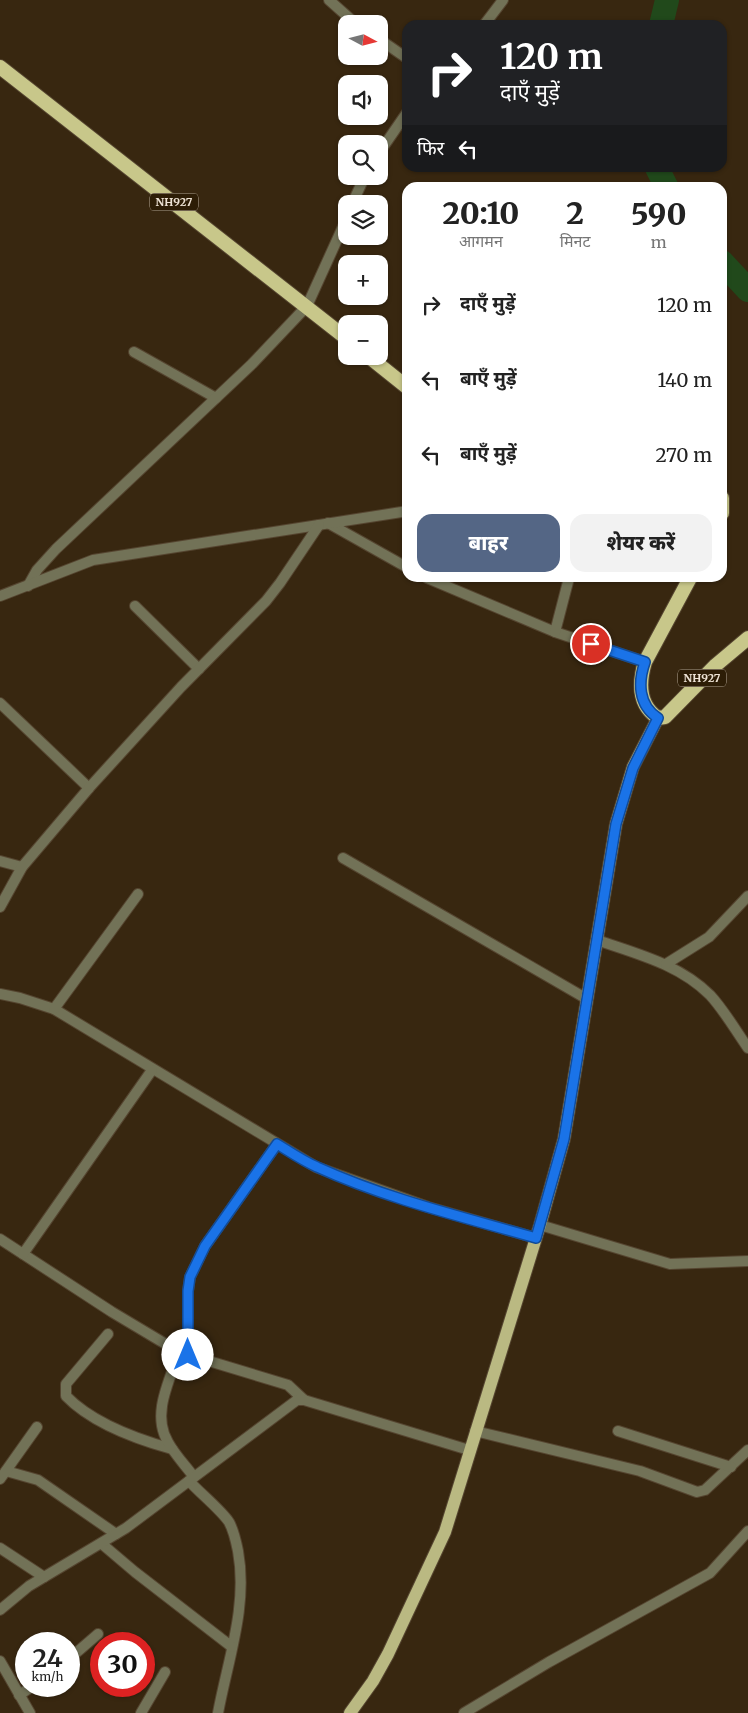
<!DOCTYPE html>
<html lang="hi">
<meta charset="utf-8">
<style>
:root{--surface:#fff;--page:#f2f2f2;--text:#222;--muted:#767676;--accent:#546685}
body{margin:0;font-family:Merriweather,"Noto Sans Devanagari",serif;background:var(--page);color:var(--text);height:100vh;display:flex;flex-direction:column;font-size:19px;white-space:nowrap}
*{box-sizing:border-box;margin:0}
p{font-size:16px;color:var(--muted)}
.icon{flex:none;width:28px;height:28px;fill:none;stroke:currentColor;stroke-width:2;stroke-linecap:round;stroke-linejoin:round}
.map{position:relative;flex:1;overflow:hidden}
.drawer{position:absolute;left:402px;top:182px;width:325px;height:400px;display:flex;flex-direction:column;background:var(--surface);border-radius:15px;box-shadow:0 1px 4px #0004}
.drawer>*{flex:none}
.top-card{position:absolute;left:402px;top:20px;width:325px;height:152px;border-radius:15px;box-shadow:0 1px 4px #0004;background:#202124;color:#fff;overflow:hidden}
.needle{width:32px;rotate:97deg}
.tools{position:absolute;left:338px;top:15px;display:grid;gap:10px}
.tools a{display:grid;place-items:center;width:50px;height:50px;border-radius:10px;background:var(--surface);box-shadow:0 1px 4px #0004;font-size:25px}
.speed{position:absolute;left:15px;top:1632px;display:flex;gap:10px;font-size:25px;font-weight:700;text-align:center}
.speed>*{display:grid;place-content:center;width:65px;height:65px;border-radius:50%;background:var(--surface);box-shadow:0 1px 4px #0004;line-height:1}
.speed small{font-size:12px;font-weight:400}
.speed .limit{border:8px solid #d22;background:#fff;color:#111}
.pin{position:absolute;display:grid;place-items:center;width:42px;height:42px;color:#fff;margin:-21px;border:2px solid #fff;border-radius:50%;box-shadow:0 1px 5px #0007}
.me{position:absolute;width:55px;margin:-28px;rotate:0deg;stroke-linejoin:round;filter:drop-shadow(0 0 4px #0008)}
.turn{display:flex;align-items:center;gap:18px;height:105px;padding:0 15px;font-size:22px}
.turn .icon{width:65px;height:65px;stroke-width:2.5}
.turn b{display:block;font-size:35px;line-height:42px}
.then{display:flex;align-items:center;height:48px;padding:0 15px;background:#0003;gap:10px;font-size:19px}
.eta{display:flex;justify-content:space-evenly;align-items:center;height:85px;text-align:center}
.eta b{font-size:30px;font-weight:800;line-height:35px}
.action{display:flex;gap:10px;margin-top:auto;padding:10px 15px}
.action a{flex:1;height:58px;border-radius:15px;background:var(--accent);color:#fff;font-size:20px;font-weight:800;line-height:58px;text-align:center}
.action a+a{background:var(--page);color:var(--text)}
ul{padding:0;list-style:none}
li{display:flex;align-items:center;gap:15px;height:75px;padding:0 15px}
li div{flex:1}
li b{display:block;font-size:19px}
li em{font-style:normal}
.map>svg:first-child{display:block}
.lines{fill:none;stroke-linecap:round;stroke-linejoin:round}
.river{stroke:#21491b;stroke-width:24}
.minor-casing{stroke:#554530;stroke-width:12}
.primary-casing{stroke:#554530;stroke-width:14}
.trunk-casing{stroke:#554530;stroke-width:16}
.minor{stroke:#727257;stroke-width:10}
.primary{stroke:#bab982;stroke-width:12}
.trunk{stroke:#c8c78a;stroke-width:14}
.route-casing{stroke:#114b97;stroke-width:12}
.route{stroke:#1a73e8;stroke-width:9}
.labels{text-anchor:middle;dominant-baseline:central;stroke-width:5;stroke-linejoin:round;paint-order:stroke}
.shield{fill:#2d1d06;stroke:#b4a897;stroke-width:1}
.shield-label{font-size:11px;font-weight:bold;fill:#eee3d5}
</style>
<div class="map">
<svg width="748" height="1713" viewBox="0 0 748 1713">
<rect width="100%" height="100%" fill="#382710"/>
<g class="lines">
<g class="river">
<path d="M661,25L667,0"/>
<path d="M657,168L667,188"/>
<path d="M722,262L748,290"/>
</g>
<defs>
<g id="minor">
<path d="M329,0L356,24"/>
<path d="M484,25L503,0"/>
<path d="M379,39L408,59"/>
<path d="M379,153L408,111"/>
<path d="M352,204L365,176"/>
<path d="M134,352L216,398"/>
<path d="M328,523L408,568"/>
<path d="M427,578L555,632L645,662"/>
<path d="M28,586L37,570L56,549L252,364L307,306L346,220"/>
<path d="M0,596L93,560L408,511"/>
<path d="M135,606L199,669"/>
<path d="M555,632L569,578"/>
<path d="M0,703L89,788"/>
<path d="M343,858L587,999"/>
<path d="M0,861L22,867"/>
<path d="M0,907L22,867L89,788L181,687L266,601L280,583L319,525"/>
<path d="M597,940C637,954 679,964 710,995C724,1010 736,1031 748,1048"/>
<path d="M666,964L709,937L748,896"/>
<path d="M0,994L20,998L54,1009L316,1167L428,1207L536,1238"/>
<path d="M54,1009L138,894"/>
<path d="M540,1225L670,1264L748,1261"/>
<path d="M0,1239L112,1312L179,1352L288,1385L304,1400"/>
<path d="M23,1254L152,1070"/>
<path d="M108,1334L66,1384V1396C92,1423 136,1439 172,1449"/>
<path d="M179,1352C170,1380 151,1414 168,1442C175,1455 186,1466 194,1477"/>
<path d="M188,1355V1291L190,1277L205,1246L277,1144"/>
<path d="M475,1431L640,1471L697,1492L705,1490L748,1450"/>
<path d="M618,1431L731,1467"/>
<path d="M6,1471L38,1480L116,1534"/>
<path d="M0,1479L37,1427"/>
<path d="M189,1481C200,1493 221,1510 229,1522C234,1531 236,1541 238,1551C248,1606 228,1659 218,1713"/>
<path d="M102,1544L135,1572L232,1647"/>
<path d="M0,1548L44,1577"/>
<path d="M0,1610L29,1586L126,1528L297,1400H304L469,1450"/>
<path d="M69,1659L98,1634"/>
<path d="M0,1661L30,1713"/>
<path d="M19,1695L33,1686"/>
<path d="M141,1713L165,1672"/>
<path d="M464,1713L549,1662L710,1573L748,1531"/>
</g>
<path id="primary" d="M350,1713L373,1681L388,1654L445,1532L540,1225L564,1139L616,824L633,767L658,718"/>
<g id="trunk">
<path d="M0,67L346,338"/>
<path d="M368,356L408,388"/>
<path d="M722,498V513"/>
<path d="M690,578L645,662C639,682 638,705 658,718L665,717L716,665L748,638"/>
</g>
</defs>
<use href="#minor" class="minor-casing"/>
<use href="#primary" class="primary-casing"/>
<use href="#trunk" class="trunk-casing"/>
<use href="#minor" class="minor"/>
<use href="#primary" class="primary"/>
<use href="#trunk" class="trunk"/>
</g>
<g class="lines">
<defs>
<path id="route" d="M188,1355V1291L190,1277L205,1246L277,1144C290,1152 303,1161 317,1167C387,1199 463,1217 536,1238L564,1139L616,824L633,768L658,718C638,705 638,682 645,662L591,644"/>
</defs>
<use href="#route" class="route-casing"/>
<use href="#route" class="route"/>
</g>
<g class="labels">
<g class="shield">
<rect x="150" y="193.5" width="48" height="17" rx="4"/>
<rect x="678" y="669.5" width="48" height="17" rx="4"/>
</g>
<g class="shield-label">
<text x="174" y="202">NH927</text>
<text x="702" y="678">NH927</text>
</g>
</g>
</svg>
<div class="tools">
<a><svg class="needle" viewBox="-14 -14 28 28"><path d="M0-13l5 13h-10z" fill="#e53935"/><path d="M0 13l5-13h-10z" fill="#767676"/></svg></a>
<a><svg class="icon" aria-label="sound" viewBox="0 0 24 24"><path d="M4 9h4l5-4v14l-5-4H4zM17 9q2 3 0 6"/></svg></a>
<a><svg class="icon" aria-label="search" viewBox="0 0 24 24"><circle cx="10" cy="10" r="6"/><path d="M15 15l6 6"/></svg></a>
<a><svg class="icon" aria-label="layers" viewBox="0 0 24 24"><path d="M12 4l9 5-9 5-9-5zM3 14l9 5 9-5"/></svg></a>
<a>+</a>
<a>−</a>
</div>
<div class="speed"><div>24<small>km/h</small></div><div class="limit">30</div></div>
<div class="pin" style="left:591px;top:644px;background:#d93025"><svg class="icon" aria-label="arrive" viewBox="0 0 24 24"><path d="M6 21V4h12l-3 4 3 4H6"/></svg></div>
<svg class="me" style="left:188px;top:1355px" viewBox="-20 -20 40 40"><circle r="19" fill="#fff"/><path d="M0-13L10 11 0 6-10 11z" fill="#1a73e8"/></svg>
<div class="top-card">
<div class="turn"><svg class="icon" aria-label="right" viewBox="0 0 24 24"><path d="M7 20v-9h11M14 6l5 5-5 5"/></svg><div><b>120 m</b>दाएँ मुड़ें</div></div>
<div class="then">फिर<svg class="icon" aria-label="left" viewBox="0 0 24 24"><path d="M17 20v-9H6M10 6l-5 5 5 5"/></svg></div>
</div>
<section class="drawer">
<div class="eta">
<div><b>20:10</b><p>आगमन</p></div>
<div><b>2</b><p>मिनट</p></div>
<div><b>590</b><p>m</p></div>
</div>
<ul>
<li><svg class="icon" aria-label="right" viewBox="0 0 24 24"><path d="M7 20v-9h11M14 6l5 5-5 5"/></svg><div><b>दाएँ मुड़ें</b></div><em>120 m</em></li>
<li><svg class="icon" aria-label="left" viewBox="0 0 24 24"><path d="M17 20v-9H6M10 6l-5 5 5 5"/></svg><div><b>बाएँ मुड़ें</b></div><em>140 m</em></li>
<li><svg class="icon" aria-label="left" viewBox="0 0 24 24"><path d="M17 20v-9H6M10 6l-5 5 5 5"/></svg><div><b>बाएँ मुड़ें</b></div><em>270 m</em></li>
</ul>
<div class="action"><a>बाहर</a><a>शेयर करें</a></div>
</section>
</div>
